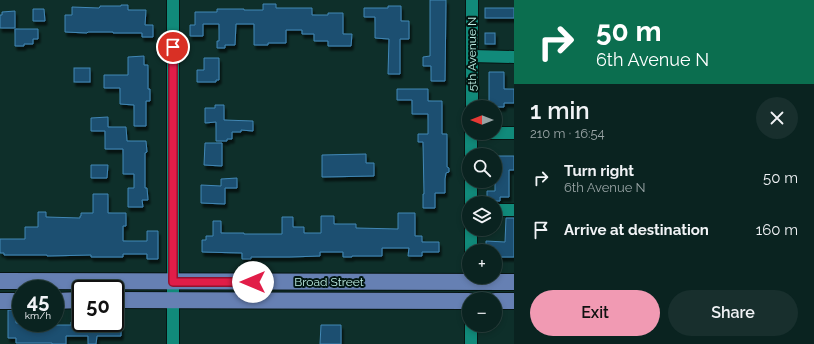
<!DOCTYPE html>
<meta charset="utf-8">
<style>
:root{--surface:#0a2320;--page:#182f2d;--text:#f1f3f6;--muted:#99a4a5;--line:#2a403e;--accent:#f19ab3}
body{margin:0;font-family:Raleway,sans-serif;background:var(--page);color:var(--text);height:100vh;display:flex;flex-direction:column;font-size:15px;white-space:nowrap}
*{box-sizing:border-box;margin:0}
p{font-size:13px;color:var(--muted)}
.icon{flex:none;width:22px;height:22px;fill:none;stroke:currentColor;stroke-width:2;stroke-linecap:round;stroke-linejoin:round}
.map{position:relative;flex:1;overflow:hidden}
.panel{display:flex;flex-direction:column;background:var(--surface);width:300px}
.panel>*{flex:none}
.top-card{background:#0b6e4f;color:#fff;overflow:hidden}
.needle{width:26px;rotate:270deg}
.controls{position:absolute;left:462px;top:100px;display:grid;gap:8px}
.controls a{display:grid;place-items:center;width:40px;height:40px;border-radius:50%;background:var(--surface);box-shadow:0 2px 6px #0003,0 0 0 1px var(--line);font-size:20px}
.speed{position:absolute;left:12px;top:280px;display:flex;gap:8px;font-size:20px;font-weight:700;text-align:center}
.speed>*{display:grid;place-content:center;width:52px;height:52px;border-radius:50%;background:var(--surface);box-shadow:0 2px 6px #0003,0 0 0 1px var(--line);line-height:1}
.speed small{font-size:10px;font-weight:400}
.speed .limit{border:2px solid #111;border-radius:6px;background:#fff;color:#111}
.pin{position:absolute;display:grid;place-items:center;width:34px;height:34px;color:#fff;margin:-17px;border:2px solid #fff;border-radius:50%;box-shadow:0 1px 4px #0007}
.me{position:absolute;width:44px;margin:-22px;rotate:270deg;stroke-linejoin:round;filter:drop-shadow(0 0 3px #0008)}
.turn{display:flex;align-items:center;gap:14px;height:84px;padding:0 16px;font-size:18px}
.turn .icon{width:52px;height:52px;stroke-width:2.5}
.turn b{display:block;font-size:28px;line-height:34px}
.round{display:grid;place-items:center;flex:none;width:42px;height:42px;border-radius:21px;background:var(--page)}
.summary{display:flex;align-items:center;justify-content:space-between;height:68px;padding:0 16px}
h1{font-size:24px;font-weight:600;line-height:30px}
.cta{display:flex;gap:8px;margin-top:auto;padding:8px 16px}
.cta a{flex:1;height:46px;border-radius:24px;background:var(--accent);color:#111;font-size:16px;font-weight:600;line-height:46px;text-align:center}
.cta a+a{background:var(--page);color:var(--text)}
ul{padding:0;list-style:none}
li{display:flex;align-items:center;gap:12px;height:52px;padding:0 16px}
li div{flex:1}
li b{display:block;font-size:15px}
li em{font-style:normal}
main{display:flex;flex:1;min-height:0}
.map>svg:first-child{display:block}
.building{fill:#1b5071;stroke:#4287b5;filter:url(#shadow)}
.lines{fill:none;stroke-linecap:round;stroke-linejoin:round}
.minor-casing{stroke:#071512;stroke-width:14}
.major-casing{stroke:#071512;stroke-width:18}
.minor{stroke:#118a7a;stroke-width:12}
.major{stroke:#6680b3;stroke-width:16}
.route-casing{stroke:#92132f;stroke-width:10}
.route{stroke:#e11d48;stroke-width:7}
.labels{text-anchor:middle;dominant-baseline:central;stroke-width:4;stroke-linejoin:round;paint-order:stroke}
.street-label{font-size:12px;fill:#bcebe1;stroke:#021612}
</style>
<main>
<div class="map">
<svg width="514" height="344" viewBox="0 0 514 344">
<defs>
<filter id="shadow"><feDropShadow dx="2" dy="4" stdDeviation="1" flood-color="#0009"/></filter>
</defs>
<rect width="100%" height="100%" fill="#0e2f2a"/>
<g class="building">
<path d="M430,0H446L445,81H431V66H423V57L430,56Z"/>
<path d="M263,4H276V8H312V15H328V13H343V34H352L351,46H328V41H314V34H302V30H286V43H268V45H254V24H236L235,45H225V48H217V41H219V24H203V36H190V25H195V12H217V9H244V10H263Z"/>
<path d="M121,5H128V10H146L145,25H153V37H142V33H113V32H88L87,33L65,32V15H72V7L99,8L100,7V6H121Z"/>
<path d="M388,6H401V21H409V39H400V74H388L389,39L375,38V17H364V8H388Z"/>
<rect x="485" y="8" width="29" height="10"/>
<path d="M33,9H44L45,21H33Z"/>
<path d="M15,11V28H0V15H2V12Z"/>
<path d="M15,29H38V39H33V44H24V46H15Z"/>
<rect x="485" y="33" width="10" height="11"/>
<path d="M144,56V65H148V89H150V101H146V126H134V105L120,104V88H104V75H128V57Z"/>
<path d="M204,58H219V80H216V82H197V70H204Z"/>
<rect x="74" y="68" width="16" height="14"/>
<path d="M489,72H504V89H514V103H504V107H489Z"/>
<path d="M397,89H428V101H442V134H447V167L449,168V172L446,173L445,179V193H435V208H423V194H424L423,142H418V134H428V114H412V100H397Z"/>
<path d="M215,105H224V120L253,121V131L241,130V132H232V139H227V141H216V122L205,123V108H215Z"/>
<path d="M108,117V127H126L127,141H146L147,152L145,153V188H147L148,200H142L143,207H128V188H134V174H123V149H105V131H91V118Z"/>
<path d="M205,143H222V166L204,165Z"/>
<path d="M366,154V163H374V176L322,177V155Z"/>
<path d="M495,156H514V170H509V197H500V201H487V191H495Z"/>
<path d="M91,165H108L107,178H91Z"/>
<path d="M237,178V188H225V204L201,203V185L221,186V179Z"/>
<path d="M93,194H108V213H126V226H123V241H147V231H158V259H147V254H123V257H91V255L47,256V255H4V253H0V239H25V227H38V212H46V217L80,218V216H81V213H93Z"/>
<path d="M398,213H415V236H422V242H439V252H422V256H408L409,248H382V256H352V257H343V252H320V256L290,257H251V259H242V253L202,252V240H206V236H213V221H221V233H244V234H282V217H293V227H304V233H321V216H334V224H356V228L398,229Z"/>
<path d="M506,218H514V257H495V251H486V241L505,242Z"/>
<path d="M8,310H15L16,323H41V325H71V322L121,324V336H97L96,344H88V336H66V344H52V343H16V338H8Z"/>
<path d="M321,325H341V344H320Z"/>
</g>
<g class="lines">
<defs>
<g id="minor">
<path d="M173,0V344"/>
<path d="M472,56L514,57"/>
<path d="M472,107V0"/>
<path d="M471,133H514"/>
<path d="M471,155V133"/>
<path d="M471,181V203"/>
<path d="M495,210H514"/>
<path d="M471,229V251"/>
<path d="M471,344V325"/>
</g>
<g id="major">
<path d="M0,281L514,282"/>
<path d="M115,300L469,301"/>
<path d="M0,301H21"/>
<path d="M55,301L81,300"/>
<path d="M495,301H514"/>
</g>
</defs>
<use href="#minor" class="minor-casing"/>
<use href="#major" class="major-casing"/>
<use href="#minor" class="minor"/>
<use href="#major" class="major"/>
</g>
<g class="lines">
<defs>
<path id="route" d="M173,47V282H253"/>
</defs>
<use href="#route" class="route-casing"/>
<use href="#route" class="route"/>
</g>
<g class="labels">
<g class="street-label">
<text transform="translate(472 54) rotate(-90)">5th Avenue N</text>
<text x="329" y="282">Broad Street</text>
</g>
</g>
</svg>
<div class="controls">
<a><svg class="needle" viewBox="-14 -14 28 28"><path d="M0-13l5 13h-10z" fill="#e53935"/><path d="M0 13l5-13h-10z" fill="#99a4a5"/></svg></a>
<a><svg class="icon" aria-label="search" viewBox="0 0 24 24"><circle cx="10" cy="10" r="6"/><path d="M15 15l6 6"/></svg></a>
<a><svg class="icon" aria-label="layers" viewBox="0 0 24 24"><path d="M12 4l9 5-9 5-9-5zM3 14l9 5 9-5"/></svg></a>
<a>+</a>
<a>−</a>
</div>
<div class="speed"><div>45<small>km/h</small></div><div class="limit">50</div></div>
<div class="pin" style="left:173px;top:47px;background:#d93025"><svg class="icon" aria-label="arrive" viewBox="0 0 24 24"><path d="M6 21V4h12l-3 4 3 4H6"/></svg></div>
<svg class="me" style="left:253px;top:282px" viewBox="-20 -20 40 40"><circle r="19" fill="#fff"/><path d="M0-13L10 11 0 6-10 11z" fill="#e11d48"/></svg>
</div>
<section class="panel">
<div class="top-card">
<div class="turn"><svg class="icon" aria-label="right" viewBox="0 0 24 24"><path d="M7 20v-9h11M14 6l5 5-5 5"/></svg><div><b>50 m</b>6th Avenue N</div></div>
</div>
<div class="summary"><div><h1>1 min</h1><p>210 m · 16:54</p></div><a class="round"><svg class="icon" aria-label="close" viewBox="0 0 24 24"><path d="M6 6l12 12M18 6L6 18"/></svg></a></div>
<ul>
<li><svg class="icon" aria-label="right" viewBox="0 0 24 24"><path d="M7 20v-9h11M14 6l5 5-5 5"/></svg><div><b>Turn right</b><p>6th Avenue N</p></div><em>50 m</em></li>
<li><svg class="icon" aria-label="arrive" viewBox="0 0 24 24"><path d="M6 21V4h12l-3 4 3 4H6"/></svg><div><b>Arrive at destination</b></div><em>160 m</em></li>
</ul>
<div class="cta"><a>Exit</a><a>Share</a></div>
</section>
</main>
